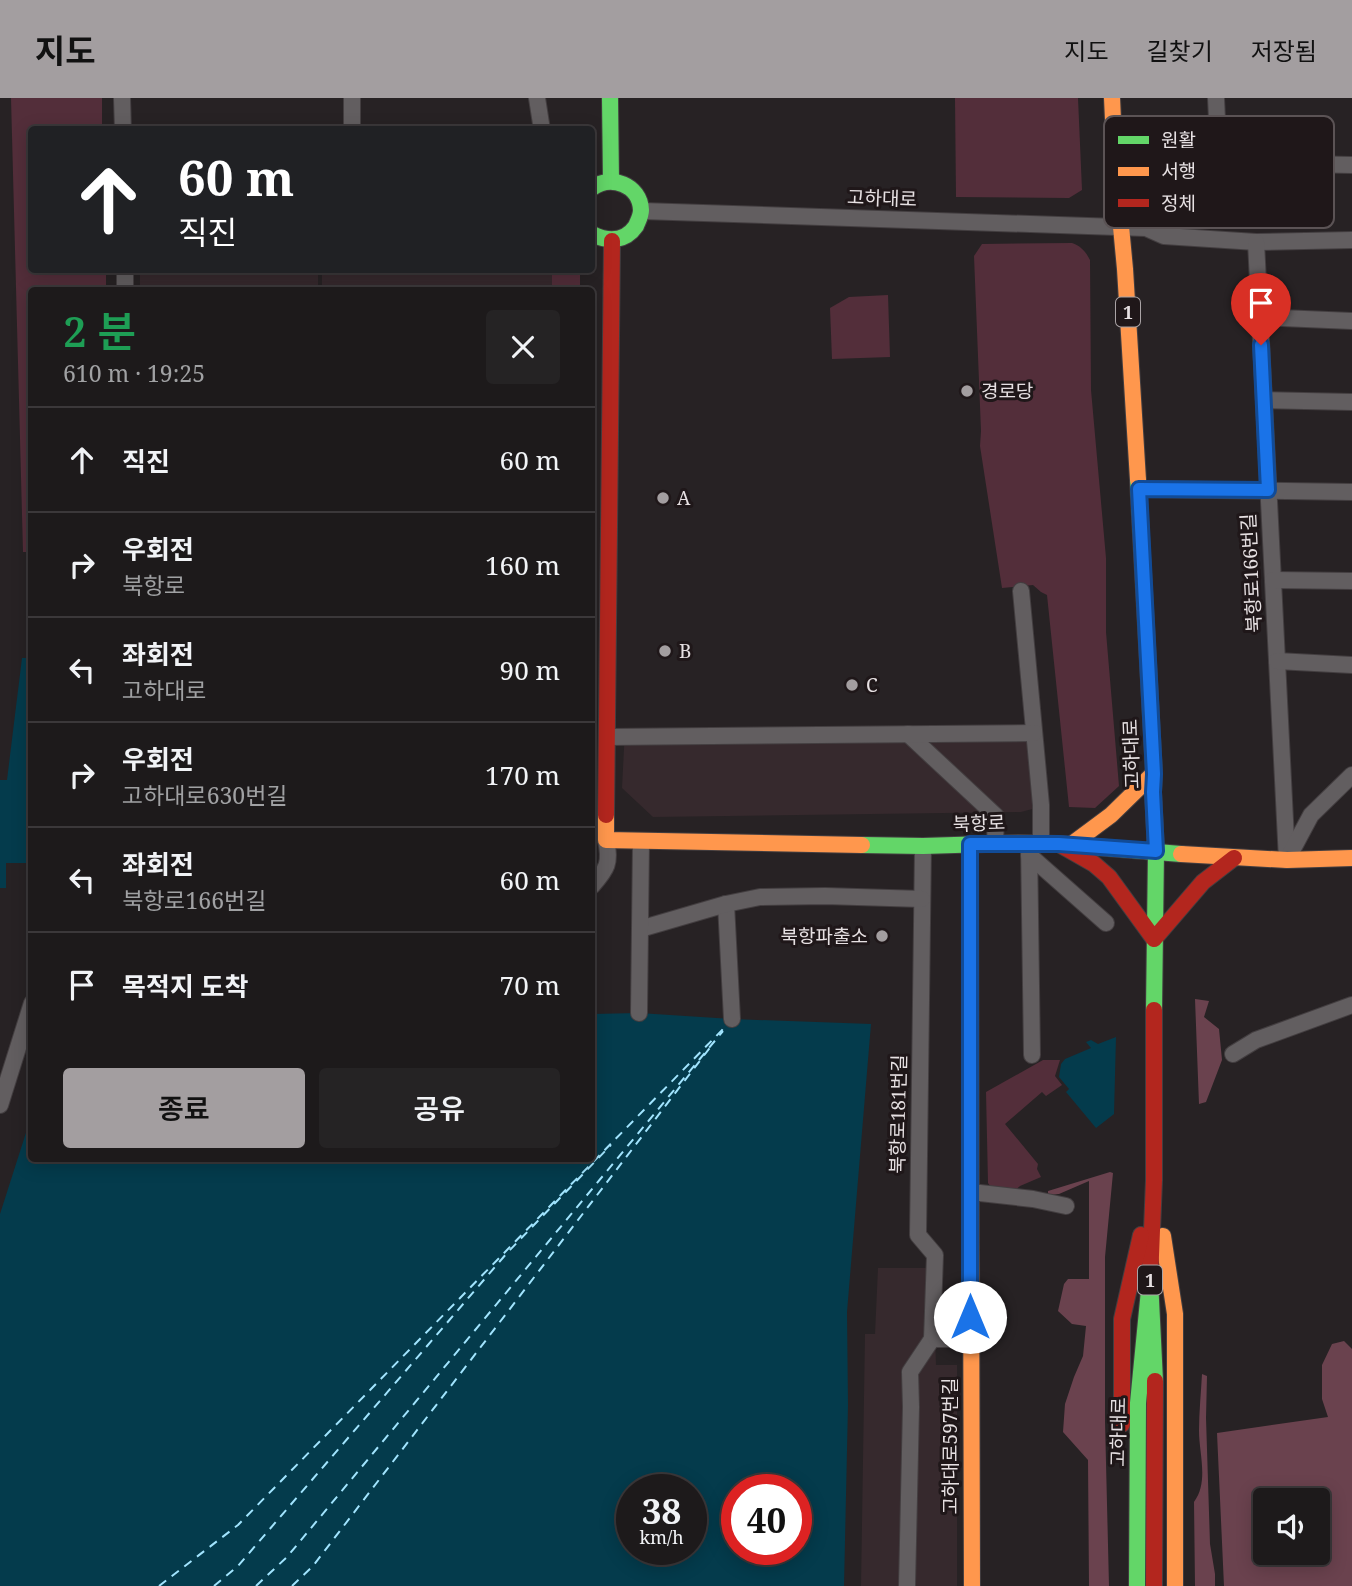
<!DOCTYPE html>
<html lang="ko">
<meta charset="utf-8">
<style>
:root{--surface:#1d1a1b;--page:#252324;--text:#f1f3f6;--muted:#a0a1a3;--line:#3b383a;--accent:#a39ea0}
body{margin:0;font-family:"Noto Serif","Noto Sans KR",serif;background:var(--page);color:var(--text);height:100vh;display:flex;flex-direction:column;font-size:26px;white-space:nowrap}
*{box-sizing:border-box;margin:0}
p{font-size:23px;color:var(--muted)}
.icon{flex:none;width:38px;height:38px;fill:none;stroke:currentColor;stroke-width:2;stroke-linecap:round;stroke-linejoin:round}
.map{position:relative;flex:1;overflow:hidden}
.details{position:absolute;left:28px;top:189px;width:567px;height:875px;display:flex;flex-direction:column;background:var(--surface);border-radius:7px;box-shadow:0 4px 18px #0003,0 0 0 2px var(--line)}
.details>*{flex:none}
.top-card{position:absolute;left:28px;top:28px;width:567px;height:147px;border-radius:7px;box-shadow:0 4px 18px #0003,0 0 0 2px var(--line);background:#202124;color:#fff;overflow:hidden}
.buttons{position:absolute;left:1253px;top:1390px;display:grid;gap:14px}
.buttons a{display:grid;place-items:center;width:77px;height:77px;border-radius:7px;background:var(--surface);box-shadow:0 4px 18px #0003,0 0 0 2px var(--line);font-size:35px}
.speed{position:absolute;left:616px;top:1376px;display:flex;gap:14px;font-size:35px;font-weight:700;text-align:center}
.speed>*{display:grid;place-content:center;width:91px;height:91px;border-radius:50%;background:var(--surface);box-shadow:0 4px 18px #0003,0 0 0 2px var(--line);line-height:1}
.speed small{font-size:18px;font-weight:400}
.speed .limit{border:10px solid #d22;background:#fff;color:#111}
.pin{position:absolute;display:grid;place-items:center;width:60px;height:60px;color:#fff;margin:-72px -30px;border-radius:50% 50% 50% 0;rotate:-45deg;box-shadow:0 0 7px #0007}
.pin .icon{rotate:45deg}
.me{position:absolute;width:77px;margin:-38px;rotate:0deg;stroke-linejoin:round;filter:drop-shadow(0 0 5px #0008)}
.turn{display:flex;align-items:center;gap:24px;height:147px;padding:0 35px;font-size:32px}
.turn .icon{width:91px;height:91px;stroke-width:2.5}
.turn b{display:block;font-size:49px;line-height:60px}
.round{display:grid;place-items:center;flex:none;width:74px;height:74px;border-radius:7px;background:var(--page)}
.headline{display:flex;align-items:center;justify-content:space-between;height:119px;padding:0 35px}
h1{font-size:42px;font-weight:600;line-height:52px;color:#1e9e55}
.action{display:flex;gap:14px;margin-top:auto;padding:14px 35px}
.action a{flex:1;height:80px;border-radius:7px;background:var(--accent);color:#111;font-size:28px;font-weight:600;line-height:80px;text-align:center}
.action a+a{background:var(--page);color:var(--text)}
ul{padding:0;list-style:none}
li{display:flex;align-items:center;gap:21px;height:105px;padding:0 35px;border-top:2px solid var(--line)}
li div{flex:1}
li b{display:block;font-size:26px}
li em{font-style:normal}
header{display:flex;align-items:center;gap:42px;box-sizing:border-box;height:98px;padding:0 35px;background:var(--accent);color:#111}
header strong{font-size:33px}
nav{display:flex;gap:38px;margin-inline-start:auto;font-size:24px}
.map>svg:first-child{display:block}
.built{fill:#36292d}
.green{fill:#532e3a}
.forest{fill:#6a424e;fill-rule:evenodd}
.water{fill:#043b4c;fill-rule:evenodd}
.lines{fill:none;stroke-linecap:round;stroke-linejoin:round}
.ferry{stroke:#a1e4fe;stroke-width:2;stroke-dasharray:9 7;stroke-linecap:butt}
.street-casing{stroke:#433e40;stroke-width:18}
.fast-casing{stroke:#433e40;stroke-width:18}
.slow-casing{stroke:#433e40;stroke-width:18}
.jam-casing{stroke:#433e40;stroke-width:18}
.street{stroke:#625e60;stroke-width:16}
.fast{stroke:#63d668;stroke-width:16}
.slow{stroke:#ff974d;stroke-width:16}
.jam{stroke:#b3261e;stroke-width:16}
.route-casing{stroke:#114b97;stroke-width:18}
.route{stroke:#1a73e8;stroke-width:12}
.poi-dot{fill:#a39ea0;stroke:#1f1719;stroke-width:2.5}
.labels{text-anchor:middle;dominant-baseline:central;stroke-width:6;stroke-linejoin:round;paint-order:stroke}
.shield{fill:#1f1719;stroke:#aaa4a6;stroke-width:2}
.shield-label{font-size:18px;font-weight:bold;fill:#e6e0e2}
.street-label{font-size:19px;fill:#e6e0e2;stroke:#1f1719}
.poi-label{font-size:19px;fill:#e6e0e2;stroke:#1f1719;text-anchor:start}
.key{fill:#1f1719;stroke:#5b5355;stroke-width:2}
.key-label{font-size:19px;fill:#e6e0e2}
</style>
<header>
<strong>지도</strong>
<nav><a>지도</a><a>길찾기</a><a>저장됨</a></nav>
</header>
<div class="map">
<svg width="1352" height="1488" viewBox="0 0 1352 1488">
<rect width="100%" height="100%" fill="#272224"/>
<g class="built">
<rect x="140" y="172" width="178" height="20"/>
<rect x="322" y="172" width="258" height="20"/>
<path d="M1027,628L1036,710L1021,714L653,719L622,690L625,631Z"/>
<path d="M878,1170H927L935,1238L936,1267H957V1488H861L865,1236H875Z"/>
</g>
<g class="green">
<path d="M11,0H102V31L32,32V172H106V192H32L31,454H23Z"/>
<path d="M955,0H1078L1082,92L1069,100L956,99Z"/>
<path d="M1072,145C1081,148 1086,154 1090,162L1091,292L1106,460V534L1119,688L1095,710L1069,709L1047,497L1041,494L1033,487L1002,490L980,348L981,333L974,158L982,146Z"/>
<rect x="552" y="172" width="28" height="20"/>
<path d="M888,197L890,259L832,261L830,210L849,199Z"/>
<path d="M1043,962H1060L1055,978L1062,987L1046,998L1042,994L1005,1026L1038,1066L1037,1071L1041,1079L1020,1088L1013,1094L992,1091L988,1085L986,994Z"/>
</g>
<g class="forest">
<path d="M1195,901L1209,903L1204,919L1219,931L1222,962L1206,1004L1199,1006Z"/>
<path d="M1110,1074L1113,1075L1105,1159V1323L1109,1488H1089L1088,1362L1063,1334L1065,1306L1074,1279L1083,1258L1086,1228L1072,1226L1058,1213L1064,1186L1068,1181H1089V1083L1059,1096L1048,1097V1093Z"/>
<path d="M1344,1243L1352,1251V1488H1224L1217,1335L1328,1319L1322,1301V1267L1332,1246ZM1265,1402H1318V1454H1265Z"/>
<path d="M1202,1276L1207,1278L1206,1320L1210,1446L1215,1476V1488H1195L1194,1404C1209,1384 1199,1355 1199,1333C1199,1314 1201,1295 1202,1276Z"/>
</g>
<g class="water">
<path d="M22,560H32L31,765H6V790H0V682H7Z"/>
<path d="M639,915L732,921L871,926L847,1214L848,1307L844,1488H0V1116L31,1019L32,1060H592V916ZM632,1391H691V1451H632ZM737,1391H796V1451H737Z"/>
<path d="M1116,939L1114,1016L1096,1030L1066,994L1069,991L1059,979L1061,966L1065,961L1091,950L1086,944L1091,942L1098,946Z"/>
</g>
<g class="lines">
<g class="ferry">
<path d="M159,1488L238,1427L727,927"/>
<path d="M214,1488L238,1468L507,1155L611,1047"/>
<path d="M256,1488L287,1459L723,933"/>
<path d="M292,1488L313,1468L712,947"/>
</g>
<defs>
<g id="street">
<path d="M122,0L123,32"/>
<path d="M352,0V32"/>
<path d="M537,0L542,32"/>
<path d="M1216,0L1219,64"/>
<path d="M1115,65L1219,64L1352,67"/>
<path d="M642,113L1146,130L1164,138L1256,144L1352,142"/>
<path d="M1256,144L1287,762"/>
<path d="M125,172V192"/>
<path d="M1260,219L1352,223"/>
<path d="M1264,302L1352,304"/>
<path d="M1139,391L1352,394"/>
<path d="M1273,482L1352,483"/>
<path d="M1021,493L1041,707V746"/>
<path d="M1277,563L1352,567"/>
<path d="M908,636L996,718L995,745"/>
<path d="M607,639L1034,635"/>
<path d="M1029,746L1032,957"/>
<path d="M923,748L918,1137L935,1157L932,1241H970"/>
<path d="M1029,757L1106,825"/>
<path d="M1288,760L1311,717L1352,677"/>
<path d="M592,788C607,771 611,765 606,742"/>
<path d="M726,806L732,921"/>
<path d="M640,831L726,806L760,799L825,798L922,801"/>
<path d="M639,915L641,743"/>
<path d="M1233,956L1256,942L1352,907"/>
<path d="M0,1007L32,905"/>
<path d="M971,1094L1033,1101L1066,1108"/>
<path d="M907,1488L911,1309L910,1274L932,1241"/>
</g>
<g id="fast">
<path d="M610,0L611,83"/>
<path d="M592,90C611,76 640,87 641,112C641,118 638,123 636,128C625,144 608,144 592,136"/>
<path d="M1138,382L1154,675L1153,694L1156,753L1154,912"/>
<path d="M970,746L971,1148"/>
<path d="M862,747L923,748L1019,745L1059,746L1181,756"/>
<path d="M1137,1488L1138,1305L1150,1182L1155,1283"/>
</g>
<g id="slow">
<path d="M1112,0L1115,65L1125,171L1138,382"/>
<path d="M606,717V742L862,747"/>
<path d="M1072,746L1111,717L1154,675"/>
<path d="M1181,756L1287,762L1352,760"/>
<path d="M1163,1138L1175,1216V1488"/>
<path d="M971,1148L972,1488"/>
</g>
<g id="jam">
<path d="M606,717L612,143"/>
<path d="M1059,746L1094,766L1109,779L1154,841L1203,784L1234,760"/>
<path d="M1150,1182L1154,1082V912"/>
<path d="M1122,1326V1221L1141,1137"/>
<path d="M1154,1488L1155,1283"/>
</g>
</defs>
<use href="#street" class="street-casing"/>
<use href="#fast" class="fast-casing"/>
<use href="#slow" class="slow-casing"/>
<use href="#jam" class="jam-casing"/>
<use href="#street" class="street"/>
<use href="#fast" class="fast"/>
<use href="#slow" class="slow"/>
<use href="#jam" class="jam"/>
</g>
<g class="lines">
<defs>
<path id="route" d="M970,1219V746H1059L1156,753L1153,694L1154,676L1139,391L1268,392L1261,247"/>
</defs>
<use href="#route" class="route-casing"/>
<use href="#route" class="route"/>
</g>
<g class="poi-dot">
<circle cx="967" cy="293" r="7"/>
<circle cx="663" cy="400" r="7"/>
<circle cx="665" cy="553" r="7"/>
<circle cx="852" cy="587" r="7"/>
<circle cx="882" cy="838" r="7"/>
</g>
<g class="labels">
<g class="shield">
<rect x="1116" y="199.5" width="24" height="29" rx="5"/>
<rect x="1138" y="1167.5" width="24" height="29" rx="5"/>
</g>
<g class="shield-label">
<text x="1128" y="214">1</text>
<text x="1150" y="1182">1</text>
</g>
<g class="street-label">
<text transform="translate(882 100) rotate(2)">고하대로</text>
<text transform="translate(1251 475) rotate(-93)">북항로166번길</text>
<text transform="translate(1131 656) rotate(-92)">고하대로</text>
<text transform="translate(979 725) rotate(-2)">북항로</text>
<text transform="translate(898 1016) rotate(-89)">북항로181번길</text>
<text transform="translate(1118 1334) rotate(-89)">고하대로</text>
<text transform="translate(950 1348) rotate(-90)">고하대로597번길</text>
</g>
<g class="poi-label">
<text x="981" y="293">경로당</text>
<text x="677" y="400">A</text>
<text x="679" y="553">B</text>
<text x="866" y="587">C</text>
<text x="868" y="838" text-anchor="end">북항파출소</text>
</g>
</g>
<rect x="1104" y="18" width="230" height="112" rx="10" class="key"/>
<rect x="1118" y="38" width="31" height="8" fill="#63d668"/>
<rect x="1118" y="69" width="31" height="9" fill="#ff974d"/>
<rect x="1118" y="101" width="31" height="8" fill="#b3261e"/>
<g class="key-label">
<text x="1161" y="49">원활</text>
<text x="1161" y="80">서행</text>
<text x="1161" y="112">정체</text>
</g>
</svg>
<div class="buttons">
<a><svg class="icon" aria-label="sound" viewBox="0 0 24 24"><path d="M4 9h4l5-4v14l-5-4H4zM17 9q2 3 0 6"/></svg></a>
</div>
<div class="speed"><div>38<small>km/h</small></div><div class="limit">40</div></div>
<div class="pin" style="left:1261px;top:247px;background:#d93025"><svg class="icon" aria-label="arrive" viewBox="0 0 24 24"><path d="M6 21V4h12l-3 4 3 4H6"/></svg></div>
<svg class="me" style="left:970px;top:1219px" viewBox="-20 -20 40 40"><circle r="19" fill="#fff"/><path d="M0-13L10 11 0 6-10 11z" fill="#1a73e8"/></svg>
<div class="top-card">
<div class="turn"><svg class="icon" aria-label="ahead" viewBox="0 0 24 24"><path d="M12 20V5M6 11l6-6 6 6"/></svg><div><b>60 m</b>직진</div></div>
</div>
<section class="details">
<div class="headline"><div><h1>2 분</h1><p>610 m · 19:25</p></div><a class="round"><svg class="icon" aria-label="close" viewBox="0 0 24 24"><path d="M6 6l12 12M18 6L6 18"/></svg></a></div>
<ul>
<li><svg class="icon" aria-label="ahead" viewBox="0 0 24 24"><path d="M12 20V5M6 11l6-6 6 6"/></svg><div><b>직진</b></div><em>60 m</em></li>
<li><svg class="icon" aria-label="right" viewBox="0 0 24 24"><path d="M7 20v-9h11M14 6l5 5-5 5"/></svg><div><b>우회전</b><p>북항로</p></div><em>160 m</em></li>
<li><svg class="icon" aria-label="left" viewBox="0 0 24 24"><path d="M17 20v-9H6M10 6l-5 5 5 5"/></svg><div><b>좌회전</b><p>고하대로</p></div><em>90 m</em></li>
<li><svg class="icon" aria-label="right" viewBox="0 0 24 24"><path d="M7 20v-9h11M14 6l5 5-5 5"/></svg><div><b>우회전</b><p>고하대로630번길</p></div><em>170 m</em></li>
<li><svg class="icon" aria-label="left" viewBox="0 0 24 24"><path d="M17 20v-9H6M10 6l-5 5 5 5"/></svg><div><b>좌회전</b><p>북항로166번길</p></div><em>60 m</em></li>
<li><svg class="icon" aria-label="arrive" viewBox="0 0 24 24"><path d="M6 21V4h12l-3 4 3 4H6"/></svg><div><b>목적지 도착</b></div><em>70 m</em></li>
</ul>
<div class="action"><a>종료</a><a>공유</a></div>
</section>
</div>
